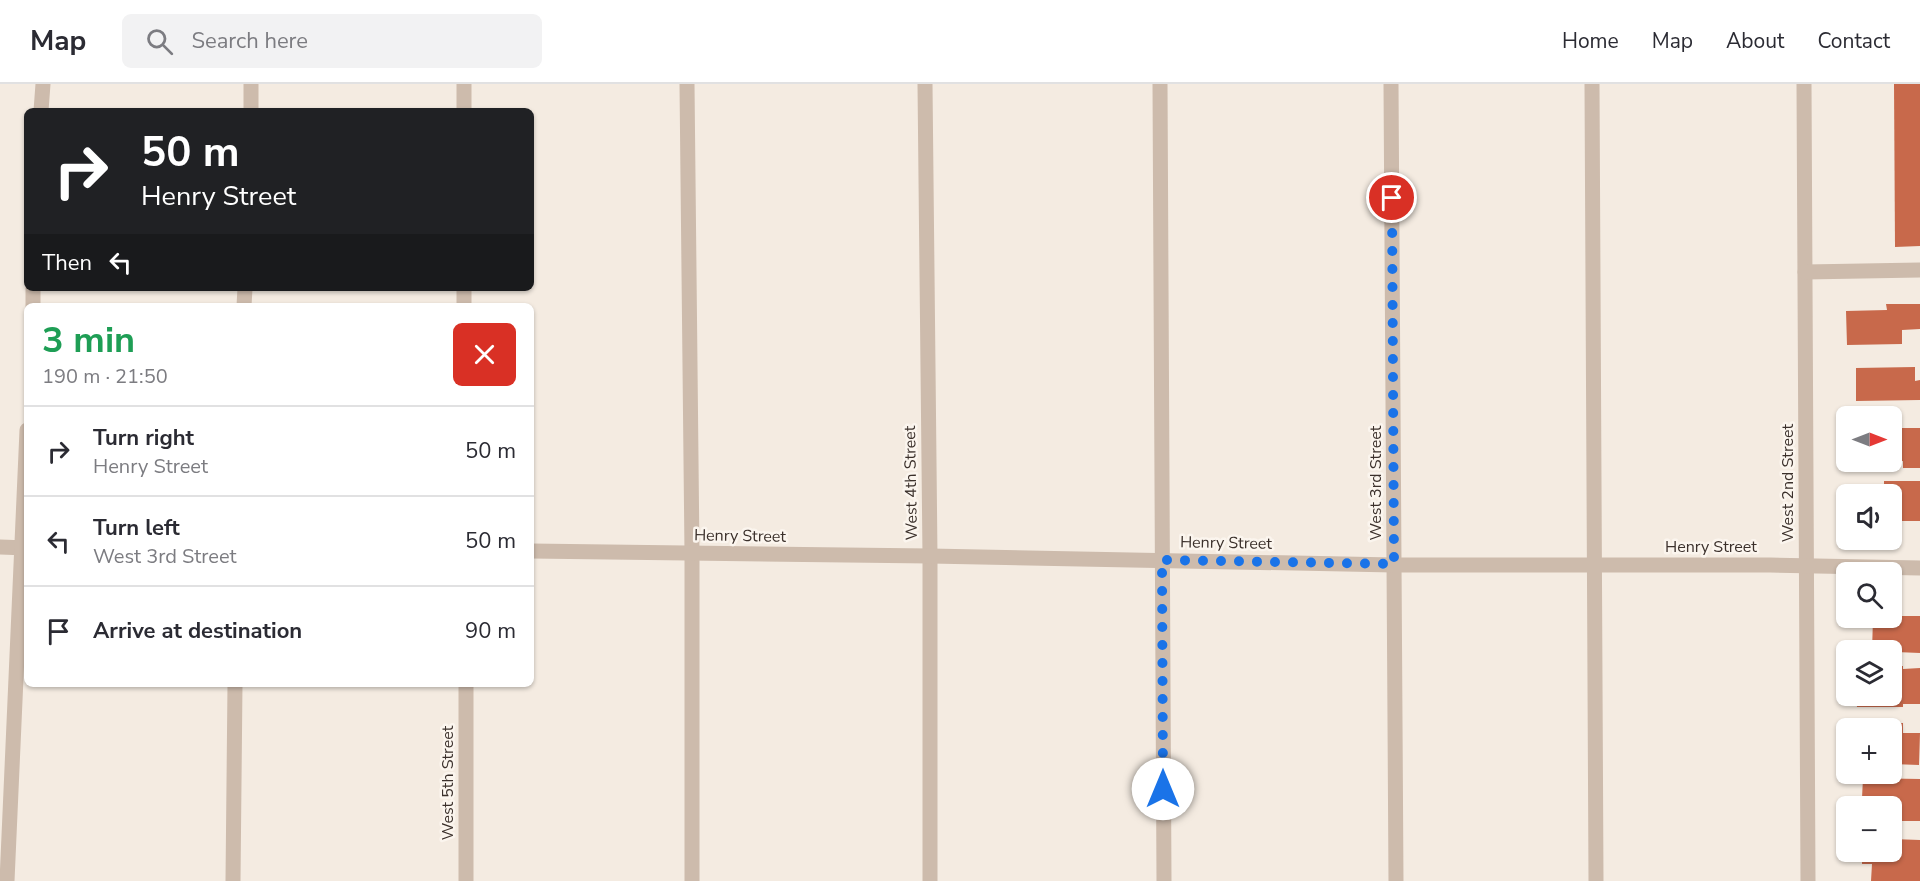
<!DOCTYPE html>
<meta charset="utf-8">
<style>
:root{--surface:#fff;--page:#f2f2f3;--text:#2b2b33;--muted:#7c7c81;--line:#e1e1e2}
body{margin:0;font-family:"Nunito Sans",sans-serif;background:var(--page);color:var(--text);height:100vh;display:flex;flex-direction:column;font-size:22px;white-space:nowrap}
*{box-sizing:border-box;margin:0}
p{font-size:20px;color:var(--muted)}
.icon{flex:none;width:33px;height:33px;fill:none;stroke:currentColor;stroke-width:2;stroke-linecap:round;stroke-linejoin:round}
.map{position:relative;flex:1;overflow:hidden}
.sheet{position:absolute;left:24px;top:219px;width:510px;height:384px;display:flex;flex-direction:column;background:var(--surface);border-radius:9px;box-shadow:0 2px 4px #0004}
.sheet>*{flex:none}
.banner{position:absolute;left:24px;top:24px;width:510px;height:183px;border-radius:9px;box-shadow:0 2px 4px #0004;background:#202124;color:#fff;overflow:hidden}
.needle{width:39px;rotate:90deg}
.tools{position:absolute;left:1836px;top:322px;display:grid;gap:12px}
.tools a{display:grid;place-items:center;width:66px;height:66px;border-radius:9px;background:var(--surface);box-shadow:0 2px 4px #0004;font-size:30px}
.pin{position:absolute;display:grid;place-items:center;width:51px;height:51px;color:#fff;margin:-26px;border:3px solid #fff;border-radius:50%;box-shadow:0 2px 6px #0007}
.me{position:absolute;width:66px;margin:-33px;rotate:0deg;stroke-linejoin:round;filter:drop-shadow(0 0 4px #0008)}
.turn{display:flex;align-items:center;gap:21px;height:126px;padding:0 18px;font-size:27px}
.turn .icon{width:78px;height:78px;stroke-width:2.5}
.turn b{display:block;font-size:42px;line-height:51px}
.then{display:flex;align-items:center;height:57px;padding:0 18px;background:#0003;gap:12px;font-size:22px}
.round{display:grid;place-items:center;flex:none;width:63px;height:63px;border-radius:9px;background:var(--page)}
.overview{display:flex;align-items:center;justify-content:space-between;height:102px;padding:0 18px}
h1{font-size:36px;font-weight:700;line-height:45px;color:#1e9e55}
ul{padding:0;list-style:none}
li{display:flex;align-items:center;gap:18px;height:90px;padding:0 18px;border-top:2px solid var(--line)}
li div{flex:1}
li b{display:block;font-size:22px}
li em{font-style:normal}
header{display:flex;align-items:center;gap:36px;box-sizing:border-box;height:84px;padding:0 30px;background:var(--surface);border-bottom:2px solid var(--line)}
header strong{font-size:28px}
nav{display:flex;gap:33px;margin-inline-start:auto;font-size:21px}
.search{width:420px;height:54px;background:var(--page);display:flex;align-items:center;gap:15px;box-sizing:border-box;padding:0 21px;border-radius:9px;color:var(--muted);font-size:22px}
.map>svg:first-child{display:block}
.building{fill:#c8694b}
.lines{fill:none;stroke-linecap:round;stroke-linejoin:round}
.minor{stroke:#cdbbac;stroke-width:15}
.route{stroke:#1a73e8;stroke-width:10;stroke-dasharray:0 18}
.labels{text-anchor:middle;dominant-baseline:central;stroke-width:5;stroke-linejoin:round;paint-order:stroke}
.street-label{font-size:16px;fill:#3b302b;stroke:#fbf5ee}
</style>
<header>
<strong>Map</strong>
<div class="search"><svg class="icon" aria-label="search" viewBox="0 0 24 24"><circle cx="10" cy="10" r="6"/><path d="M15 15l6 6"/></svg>Search here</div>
<nav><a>Home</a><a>Map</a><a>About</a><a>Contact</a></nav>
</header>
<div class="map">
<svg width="1920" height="797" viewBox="0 0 1920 797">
<rect width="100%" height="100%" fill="#f4ebe1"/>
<g class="building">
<path d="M1894,0H1920V162L1895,163Z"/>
<path d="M1886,220H1920V245L1902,246V260L1847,261L1846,227L1887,226Z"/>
<path d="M1915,283V297L1920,296V316L1856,317V284Z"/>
<path d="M1892,344H1920V384H1903V377L1892,378Z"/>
<path d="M1884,397H1920V437H1892V411H1866V405H1884Z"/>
<path d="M1892,532H1920V569L1872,567L1873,534H1892Z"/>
<path d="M1892,582H1903V585L1920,584V620H1903V623H1857L1856,612H1892Z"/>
<path d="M1882,639H1903V649H1920L1919,681L1892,680V645H1882Z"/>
<path d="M1863,694L1920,695V737H1892V723H1859V714H1862Z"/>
<path d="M1892,755L1920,756V797H1871L1872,780H1862V768H1892Z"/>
</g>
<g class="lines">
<g class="minor">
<path d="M464,0V27"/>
<path d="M687,0L692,469V797"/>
<path d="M925,0L930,472V797"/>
<path d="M1160,0L1164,797"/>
<path d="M1391,0L1396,797"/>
<path d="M1592,0L1596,797"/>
<path d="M1804,0L1808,797"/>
<path d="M41,27L43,0"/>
<path d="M251,27V0"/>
<path d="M1805,188L1920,186"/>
<path d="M464,204V222"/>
<path d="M33,222V204"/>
<path d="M244,222L245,204"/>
<path d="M0,463L27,464"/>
<path d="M531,467L930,472L1394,481H1770L1920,484"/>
<path d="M466,600V797"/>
<path d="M7,797L27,346"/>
<path d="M233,797L235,600"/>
</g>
</g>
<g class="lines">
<path class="route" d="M1163,705L1162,476L1394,480L1392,114"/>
</g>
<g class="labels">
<g class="street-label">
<text transform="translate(911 399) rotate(-91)">West 4th Street</text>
<text transform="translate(1376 399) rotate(-90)">West 3rd Street</text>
<text transform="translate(1788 399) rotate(-90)">West 2nd Street</text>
<text transform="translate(740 452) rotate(1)">Henry Street</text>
<text transform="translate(1226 459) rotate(1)">Henry Street</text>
<text x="1711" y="463">Henry Street</text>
<text transform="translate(448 699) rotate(-90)">West 5th Street</text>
</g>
</g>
</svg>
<div class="tools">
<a><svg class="needle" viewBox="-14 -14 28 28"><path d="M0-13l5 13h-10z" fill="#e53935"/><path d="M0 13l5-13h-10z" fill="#7c7c81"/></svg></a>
<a><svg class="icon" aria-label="sound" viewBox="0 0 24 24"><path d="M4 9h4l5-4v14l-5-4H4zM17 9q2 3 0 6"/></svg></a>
<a><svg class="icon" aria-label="search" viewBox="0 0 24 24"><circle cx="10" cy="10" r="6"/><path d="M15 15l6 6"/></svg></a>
<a><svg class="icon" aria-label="layers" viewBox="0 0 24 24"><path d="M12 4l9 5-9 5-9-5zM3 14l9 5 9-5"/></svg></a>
<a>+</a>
<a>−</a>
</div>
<div class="pin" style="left:1392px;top:114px;background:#d93025"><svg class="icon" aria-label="arrive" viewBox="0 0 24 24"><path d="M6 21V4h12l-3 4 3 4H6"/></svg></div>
<svg class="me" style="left:1163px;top:705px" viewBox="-20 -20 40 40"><circle r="19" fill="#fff"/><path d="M0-13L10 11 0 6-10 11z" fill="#1a73e8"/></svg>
<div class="banner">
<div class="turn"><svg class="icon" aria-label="right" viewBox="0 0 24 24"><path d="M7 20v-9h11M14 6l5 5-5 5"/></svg><div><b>50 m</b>Henry Street</div></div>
<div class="then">Then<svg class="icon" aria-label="left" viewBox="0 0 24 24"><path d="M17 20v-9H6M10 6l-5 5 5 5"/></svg></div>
</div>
<section class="sheet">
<div class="overview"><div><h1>3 min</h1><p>190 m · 21:50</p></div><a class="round" style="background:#d93025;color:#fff"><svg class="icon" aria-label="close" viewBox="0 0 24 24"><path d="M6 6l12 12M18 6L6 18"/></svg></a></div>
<ul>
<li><svg class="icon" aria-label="right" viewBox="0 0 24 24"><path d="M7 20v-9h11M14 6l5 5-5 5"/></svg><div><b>Turn right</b><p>Henry Street</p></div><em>50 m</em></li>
<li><svg class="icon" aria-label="left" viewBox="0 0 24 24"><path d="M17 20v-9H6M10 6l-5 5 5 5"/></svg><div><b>Turn left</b><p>West 3rd Street</p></div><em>50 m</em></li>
<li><svg class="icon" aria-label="arrive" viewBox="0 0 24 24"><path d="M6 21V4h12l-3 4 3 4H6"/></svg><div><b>Arrive at destination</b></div><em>90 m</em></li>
</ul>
</section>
</div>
